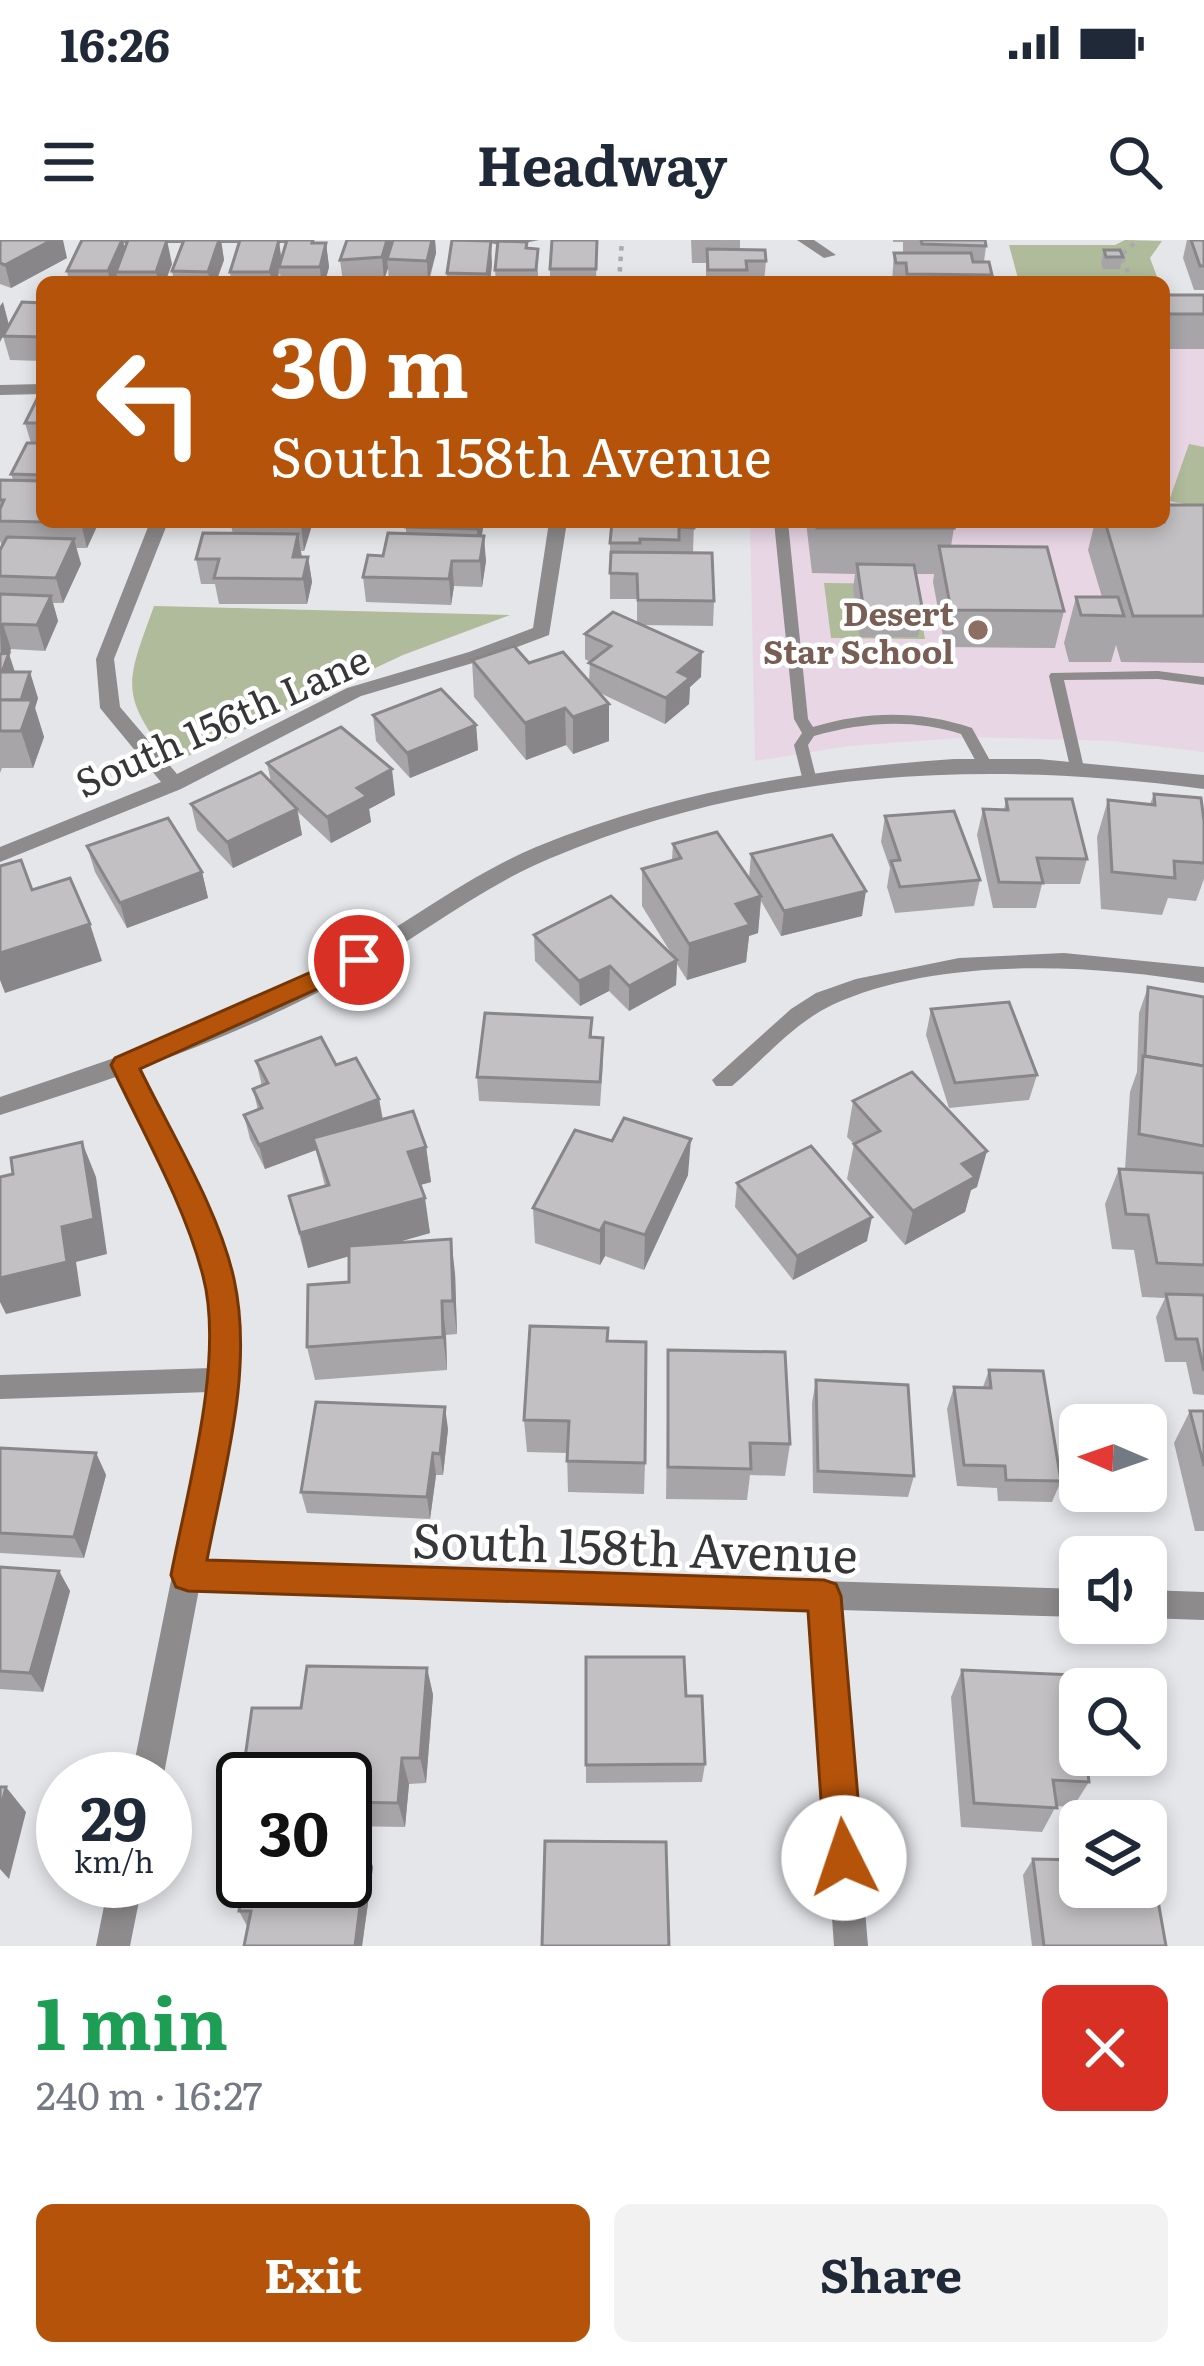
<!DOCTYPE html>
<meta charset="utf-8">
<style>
:root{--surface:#fff;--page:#f2f2f3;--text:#1f2937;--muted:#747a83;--accent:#b45309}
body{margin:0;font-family:Literata,serif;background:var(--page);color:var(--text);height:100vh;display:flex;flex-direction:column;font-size:45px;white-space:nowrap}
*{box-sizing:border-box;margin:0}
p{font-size:39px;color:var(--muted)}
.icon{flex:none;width:66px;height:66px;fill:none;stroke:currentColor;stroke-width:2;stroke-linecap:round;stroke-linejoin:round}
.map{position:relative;height:1706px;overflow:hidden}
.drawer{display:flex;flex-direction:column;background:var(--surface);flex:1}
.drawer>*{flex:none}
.banner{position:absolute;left:36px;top:36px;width:1134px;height:252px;border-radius:18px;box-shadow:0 6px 18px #0003;background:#b45309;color:#fff;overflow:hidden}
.needle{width:78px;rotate:272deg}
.controls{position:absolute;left:1059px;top:1164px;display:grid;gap:24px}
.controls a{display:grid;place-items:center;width:108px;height:108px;border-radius:18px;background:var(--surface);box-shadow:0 6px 18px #0003;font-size:60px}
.speed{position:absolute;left:36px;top:1512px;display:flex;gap:24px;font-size:60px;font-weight:700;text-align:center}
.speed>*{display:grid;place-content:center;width:156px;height:156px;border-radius:50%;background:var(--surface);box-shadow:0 6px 18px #0003;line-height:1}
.speed small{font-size:30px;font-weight:400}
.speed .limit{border:6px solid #111;border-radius:18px;background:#fff;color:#111}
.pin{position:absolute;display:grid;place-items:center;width:102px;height:102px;color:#fff;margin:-51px;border:6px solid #fff;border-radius:50%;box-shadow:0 3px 12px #0007}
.me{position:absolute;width:132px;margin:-66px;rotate:356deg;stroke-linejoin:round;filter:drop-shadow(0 0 9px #0008)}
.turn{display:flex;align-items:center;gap:42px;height:252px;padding:0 36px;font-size:54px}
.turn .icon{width:156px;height:156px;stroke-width:2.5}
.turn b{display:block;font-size:84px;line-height:102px}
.round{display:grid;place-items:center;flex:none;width:126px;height:126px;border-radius:18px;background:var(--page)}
.head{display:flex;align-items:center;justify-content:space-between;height:204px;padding:0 36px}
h1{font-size:72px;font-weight:700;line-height:90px;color:#1e9e55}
.action{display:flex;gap:24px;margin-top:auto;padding:24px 36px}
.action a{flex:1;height:138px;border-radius:18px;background:var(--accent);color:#fff;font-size:48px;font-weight:700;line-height:138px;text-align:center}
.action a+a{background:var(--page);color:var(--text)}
.status{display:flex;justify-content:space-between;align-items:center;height:84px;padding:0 60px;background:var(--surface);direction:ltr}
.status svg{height:33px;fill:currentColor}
header{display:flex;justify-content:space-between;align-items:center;height:156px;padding:0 36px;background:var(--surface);font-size:54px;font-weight:700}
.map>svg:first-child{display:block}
.education{fill:#e9d6e5}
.green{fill:#afbb9a}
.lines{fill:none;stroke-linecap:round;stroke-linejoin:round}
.path{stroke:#a9aaae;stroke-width:4.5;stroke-dasharray:4.5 6;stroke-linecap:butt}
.service{fill:#8d8b8b;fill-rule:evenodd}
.minor{fill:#8d8b8b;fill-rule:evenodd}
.tertiary{fill:#8d8b8b;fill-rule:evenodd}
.wall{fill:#a8a5a8}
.shaded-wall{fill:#888688}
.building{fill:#c3c0c3;stroke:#888688;stroke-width:3}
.route{fill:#b45309;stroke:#753606;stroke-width:3}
.education-dot{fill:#8d6e63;stroke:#fff;stroke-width:4.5}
.labels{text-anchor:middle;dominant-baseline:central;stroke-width:9;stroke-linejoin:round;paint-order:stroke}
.far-education-label{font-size:33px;font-weight:bold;fill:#785e54;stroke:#fff;text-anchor:end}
.street-label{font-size:39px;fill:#373739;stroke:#fff}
.near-street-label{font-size:48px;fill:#373739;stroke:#fff}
</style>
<div class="status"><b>16:26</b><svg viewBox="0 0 49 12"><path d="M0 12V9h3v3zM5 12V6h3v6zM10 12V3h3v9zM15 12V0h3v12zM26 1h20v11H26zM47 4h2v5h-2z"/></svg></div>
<header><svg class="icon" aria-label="menu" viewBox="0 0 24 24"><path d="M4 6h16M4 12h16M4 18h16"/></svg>Headway<svg class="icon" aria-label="search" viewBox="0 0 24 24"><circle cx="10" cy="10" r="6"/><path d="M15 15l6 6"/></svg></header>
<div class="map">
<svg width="1204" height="1706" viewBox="0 0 1204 1706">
<rect width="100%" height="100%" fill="#e4e6ea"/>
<path class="education" d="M1164,76L1204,77V512L1112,501L972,497L849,506L755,521L750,282H1164Z"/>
<g class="green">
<path d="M1125,0L1162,1L1150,18L1159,42H1019L1009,5H1115Z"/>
<path d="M1189,204L1204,207V268L1169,261Z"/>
<path d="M824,343L915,344L925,399L831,398Z"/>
<path d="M154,366L510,375L403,415L173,523C118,454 126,444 154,366Z"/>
</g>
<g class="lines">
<g class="path">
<path d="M619,42L622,0"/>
<path d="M1132,42L1121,15L1138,0"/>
</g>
<g class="service">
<path d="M95,0H302L297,3H100Z"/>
<path d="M480,0H539L506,7Z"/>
<path d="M774,282H788L808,479L813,487C866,471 919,470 972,488L993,526L990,529H980L961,494C913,478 862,482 814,496L808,505L817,541L814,545H804L794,505L802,493L794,479Z"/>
<path d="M1158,431L1204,437V445L1158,439L1064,440L1084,528L1076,533L1071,531L1049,436L1051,433Z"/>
</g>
<g class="minor">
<path d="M797,0H814L836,15L824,18Z"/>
<path d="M42,144V154L0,155V145Z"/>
<path d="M150,282H168L114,419L120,467L177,534L347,448L469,412L533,388L549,282H567L549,395L483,420L361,456L181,549L0,622V607L161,542L100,468L96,419Z"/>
<path d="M1064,713L1204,727V743C1092,724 938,716 832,765C794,783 764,819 732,846H716L712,840L791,769L816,753L856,739L959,718Z"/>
<path d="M125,816L137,825L206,969L232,1039L239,1139L204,1322L1080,1349V1377L840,1370L868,1706H834L810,1369L199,1349L163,1539H131L209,1152L0,1159V1135L211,1128L206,1039L180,969L113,825Z"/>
<path d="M1146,1350L1204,1352V1380L1146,1378Z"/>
<path d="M109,1641H143L130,1706H96Z"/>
</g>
<path class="tertiary" d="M954,519H1039L1204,535V549C984,519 758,530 551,618C478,648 416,700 347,737C238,797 118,838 0,875V857C112,819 226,782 331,726C400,689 463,638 536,607C670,552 810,529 954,519Z"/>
</g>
<g class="wall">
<path d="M0,0L67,18L11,48L0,44Z"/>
<path d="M123,0L125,10L172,24L165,42H69L67,31Z"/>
<path d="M184,0H221L224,20L216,42H174L172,31Z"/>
<path d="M347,0H435L436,13L429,42H389L388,28L384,40L343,42L340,20Z"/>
<path d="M597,0L596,42H550V29Z"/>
<path d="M691,0H740V10L766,21L764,42H706V23H692Z"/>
<path d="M893,0H985L986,6L984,22L992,35L991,42H892L894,13H903V2H893Z"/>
<path d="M1187,0H1204V50H1194L1183,18Z"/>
<path d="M316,3H326L329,27L325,42H281L280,33L277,42H231L230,32L282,19Z"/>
<path d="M527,8L538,32V42H496L495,30Z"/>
<path d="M1104,10L1123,17L1120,29H1103L1101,22Z"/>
<path d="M492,24L490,42H447V33Z"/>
<rect x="1164" y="55" width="40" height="54"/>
<path d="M42,63V121L10,120L3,96Z"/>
<path d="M42,149V282H99L87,308H76L81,324L63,363H53L58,381L45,411L11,409L9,414L15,432L38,458L35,468L44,497L33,528H2L0,533V310L2,306L0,301V240H13L11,234L31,203L25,183Z"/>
<path d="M1204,265V423L1121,422L1116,405L1111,422H1069L1064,403L1076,357H1102L1088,310L1095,282H1164Z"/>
<path d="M217,282H313L304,311H301L302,317H308L312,342L307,364H219L215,344H201L196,319L233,294L231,285H217Z"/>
<path d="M484,282L482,296L486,321L482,347L454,346L451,365L366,362L363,337L406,294V287Z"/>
<path d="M694,282L693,313L714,361L713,386L643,385L701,437L690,447L689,464L665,484L600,453L609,464V501L573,514L566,505L526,520L474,457L472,420L529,423L589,441L590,422L585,419V394L637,383V359H610V303Z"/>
<path d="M806,282H952L954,288L951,306L1064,371L1055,408L945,407L933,342L934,334H915L923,372L918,397H860L853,349L855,334L812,333Z"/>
<path d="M373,475L476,485L478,510L410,538L376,501Z"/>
<path d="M267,523L395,555L369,569L371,582L331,603L298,572L302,595L233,628L197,590L191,564L271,542Z"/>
<path d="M1154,554L1204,581V639L1196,661L1168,658L1162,675L1101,669L1097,597L1108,560L1150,564Z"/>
<path d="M1006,559L1087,619L1080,644H1042L1036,668H993L977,595L983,569L1004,570Z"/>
<path d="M885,576L980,640L974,666L895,673L887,647L890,628L881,602Z"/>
<path d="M673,604L749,638L751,614L862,676L781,696L761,661L758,693L749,696L746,722L687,740L677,724L676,745L629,771L609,751L580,766L535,721L534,695L671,713L642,666V629L672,620Z"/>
<path d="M87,606L202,632L208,658L127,688L95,632Z"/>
<path d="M1148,747L1204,757V1155L1193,1154L1186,1122H1165L1156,1077L1165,1058L1142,1057L1134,1010L1112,1009L1105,964L1119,929H1125L1130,852L1137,832L1139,773Z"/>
<path d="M931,769L1037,835L1029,860L949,868L926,795Z"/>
<path d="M592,778V797L603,823L600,866L479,861L477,837Z"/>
<path d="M256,821L336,825L379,859L383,879L426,907L431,942L420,945L430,993L397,1002L455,1033L457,1094L446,1095L447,1130L315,1140L307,1107L349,1042V1016L308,1028L289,956L325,946L316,910L265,929L250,899L244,875L258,870L253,849L262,846Z"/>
<path d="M853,861L977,947L971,950L965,972L905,1005L847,939L854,904L847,897Z"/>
<path d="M688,935L644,1030L605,1016L600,1025L535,1003L533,968Z"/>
<path d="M737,943L867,1001L793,1040L735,967Z"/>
<path d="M608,1101L645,1223L644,1254L568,1252L567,1213L527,1212L524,1180Z"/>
<path d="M668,1110L790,1204L785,1236L750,1235L747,1260L666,1259Z"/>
<path d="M989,1130L1061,1241L1052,1262L998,1261L997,1248L957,1246L947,1169L954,1147H983Z"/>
<path d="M816,1140L914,1236L908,1257L813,1253L812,1163Z"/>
<path d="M1190,1171H1204V1291H1195L1174,1203Z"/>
<path d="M448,1189L443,1235H436L430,1279L307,1273L301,1252Z"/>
<path d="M0,1208L96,1213L106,1235L84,1318L0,1313Z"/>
<path d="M0,1327L59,1331L70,1351L43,1452L0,1449Z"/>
<path d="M586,1417L686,1456L705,1524L702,1542L586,1543Z"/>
<path d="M307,1426L427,1428L433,1455L426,1543L409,1544L405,1587L345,1586V1539H243V1570L239,1561L252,1468H301Z"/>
<path d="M962,1430L1080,1515H1096L1089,1527L1087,1526L1089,1542L1073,1567L1056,1566L1042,1592L961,1587L951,1457Z"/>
<path d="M367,1611L373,1627L362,1706H244L247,1686L239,1671Z"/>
<path d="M1033,1619L1166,1706H1032L1023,1635Z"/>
</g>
<g class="shaded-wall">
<path d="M52,0H63L67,18L11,48L5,25Z"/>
<path d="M123,0L127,23L116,32L118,42H110L108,31Z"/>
<path d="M167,0L172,24L165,42H158L156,32Z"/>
<path d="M219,0H221L224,20L216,42H210L208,32Z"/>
<path d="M279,0L282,24L279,27L277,42H271L270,32Z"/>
<path d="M387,0H394L387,19L388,28L384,40L382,17Z"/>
<path d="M432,0H435L436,13L428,42L427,21Z"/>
<path d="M491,1L492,24L490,42H487Z"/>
<path d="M326,3L329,27L325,42H321L320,27Z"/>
<path d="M3,62L9,85L0,102V66Z"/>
<path d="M81,282H99L87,308L81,283Z"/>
<path d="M302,282H313L304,311L301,286Z"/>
<path d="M478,282H484L478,314L477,289Z"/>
<path d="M298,294L302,319L297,342L293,317Z"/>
<path d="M484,296L486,321L482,347L480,321Z"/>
<path d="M74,299L81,324L63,363L56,338Z"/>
<path d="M308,317L312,342L307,364L303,339Z"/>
<path d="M452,321L454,346L451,365L449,339Z"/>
<path d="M51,356L58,381L45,411L37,385Z"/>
<path d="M3,384L11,409L9,414L17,439L2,432L0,391Z"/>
<path d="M702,412L701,437L690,447L689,464L665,484L666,458L678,432Z"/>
<path d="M30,432L38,458L35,468L44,497L33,528L21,491L20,463Z"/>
<path d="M609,464V501L573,514V477Z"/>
<path d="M565,468L566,505L526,520L525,483Z"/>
<path d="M476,485L478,510L410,538L407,513Z"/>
<path d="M392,529L395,555L369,569L371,582L331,603L327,577L357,548Z"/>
<path d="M297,569L302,595L233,628L227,602Z"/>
<path d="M202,632L208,658L127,688L120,663Z"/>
<path d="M866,651L862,676L781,696L784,671Z"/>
<path d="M761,656L758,693L749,696L746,722L687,740L689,704L736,664Z"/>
<path d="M90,684L102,721L5,753L0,740V713Z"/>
<path d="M677,720L676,745L629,771V746Z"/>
<path d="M610,726L609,751L580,766L579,741Z"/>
<path d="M379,859L383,884L313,898L316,910L265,929L259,905Z"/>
<path d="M691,899L688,935L644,1030L645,995Z"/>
<path d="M82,902L96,937L107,1014L76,1022L81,1056L6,1074L0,1062V1038L62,987Z"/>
<path d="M426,907L431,942L413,947L408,912Z"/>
<path d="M987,911L977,947L971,950L965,972L905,1005L913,971L962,924Z"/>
<path d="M425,958L430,993L308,1028L300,993Z"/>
<path d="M872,977L867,1001L793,1040L797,1016Z"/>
<path d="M605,982V1016L600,1025V991Z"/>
<path d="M451,999L455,1033L457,1094L453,1061Z"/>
<path d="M442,1061L446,1095L447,1130L443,1097Z"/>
<path d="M445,1167L448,1189L443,1235L440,1214Z"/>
<path d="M96,1213L106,1235L84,1318L74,1297Z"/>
<path d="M433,1213L436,1235L430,1279L427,1257Z"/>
<path d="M59,1331L70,1351L43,1452L30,1433Z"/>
<path d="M427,1428L433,1455L426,1543L420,1518Z"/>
<path d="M402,1518L409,1544L405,1587L398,1563Z"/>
<path d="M6,1547L26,1572L9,1639L0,1629V1571Z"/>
<path d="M367,1611L373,1627L362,1706H355Z"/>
</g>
<g class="building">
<path d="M0,0H52L5,25L0,23Z"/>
<path d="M82,0H122L108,31H67Z"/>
<path d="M128,0H167L156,32H116Z"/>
<path d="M184,0H219L208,32L172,31Z"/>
<path d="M240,0H279L270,32H230Z"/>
<path d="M287,0H313L312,3H326L320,27H279Z"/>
<path d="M347,0H387L382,17L340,20Z"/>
<path d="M393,0H432L427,21L387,19Z"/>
<path d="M452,0L491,1L487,34L447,33Z"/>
<path d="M552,0H597L596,29H550Z"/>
<path d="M921,0H985L986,6L922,4Z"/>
<path d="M1191,0H1204V26H1200Z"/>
<path d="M498,1L527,2L526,8L538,9L536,30H495Z"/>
<path d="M707,9L765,10L766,21H746L747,30H708Z"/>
<path d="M1104,10H1120L1123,17H1106Z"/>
<path d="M894,13H971L973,22H989L992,35L907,34L906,23H896Z"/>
<rect x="1164" y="55" width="40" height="19"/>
<path d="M22,62L42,63V97L3,96Z"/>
<path d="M42,149V183H25Z"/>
<path d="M27,203H42V235L11,234Z"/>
<path d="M0,240L42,241V282L0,281V269L4,260H0Z"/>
<path d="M1164,265H1204V376H1133L1105,282H1164Z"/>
<path d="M232,282H302L301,286L231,283Z"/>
<path d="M407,282H478L477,289L406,287Z"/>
<path d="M612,282H694V288L679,287V300L640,299V303H610Z"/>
<path d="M816,282H952L954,288H817Z"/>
<path d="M203,293L298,294L293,317H308L303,339L214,338L219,319H196Z"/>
<path d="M388,293L484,296L480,321H452L449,339L363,337L368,315L383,316Z"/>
<path d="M7,297L74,299L56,338L0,336V310Z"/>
<path d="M939,306L1047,307L1064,371L951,370Z"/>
<path d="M611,312L712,313L714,361L638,360L637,334L610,333Z"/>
<path d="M857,324L914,325L923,372H864Z"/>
<path d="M0,354L51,356L37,385L3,384L0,391Z"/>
<path d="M1076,357H1118L1124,376L1081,375Z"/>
<path d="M613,372L702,412L678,432L690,438L666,458L589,423L611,406L585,394Z"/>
<path d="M514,406L529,423L563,412L609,464L573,477L565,468L525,483L472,420Z"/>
<path d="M9,413L2,432H30L21,460H0V414Z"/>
<path d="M441,449L476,485L407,513L373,475Z"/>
<path d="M0,460H32L21,491H0Z"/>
<path d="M341,487L392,529L357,548L367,556L327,577L267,523Z"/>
<path d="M261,532L297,569L227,602L191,564Z"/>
<path d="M1154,554L1201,558L1204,581V623L1174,621L1175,638L1112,632L1108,560L1155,565Z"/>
<path d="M1006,559H1072L1087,619L1037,618L1043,643L999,642L983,569L1008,570Z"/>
<path d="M954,571L980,640L900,647L891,621L900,620L885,576Z"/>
<path d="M168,578L202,632L120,663L87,606Z"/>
<path d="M717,592L761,656L736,664L750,685L689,704L642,629L681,618L673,604Z"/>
<path d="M832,595L866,651L784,671L751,614Z"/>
<path d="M21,620L32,650L70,638L90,684L0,713V626Z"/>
<path d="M611,656L677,720L629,746L610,726L579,741L534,695Z"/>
<path d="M1148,747L1204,757V826L1145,816Z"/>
<path d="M1009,762L1037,835L955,843L931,769Z"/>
<path d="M485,773L592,778L590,797L603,798L600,842L477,837Z"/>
<path d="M321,797L336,825L356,818L379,859L259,905L244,875L262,868L253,849L268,843L256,821Z"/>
<path d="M1143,816L1204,826V906L1139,894Z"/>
<path d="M912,832L987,911L962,924L975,937L913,971L854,904L880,891L853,861Z"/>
<path d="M413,871L426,907L408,912L425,958L300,993L289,956L329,945L313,898Z"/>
<path d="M624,878L691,899L645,995L605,982L600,991L533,968L575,890L612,901Z"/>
<path d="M82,902L94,979L62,987L67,1022L0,1038V937L13,934L11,918Z"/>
<path d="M811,906L872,977L797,1016L737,943Z"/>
<path d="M1119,929L1204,933V1025L1157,1023L1148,975L1126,974Z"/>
<path d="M451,999L453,1061H442L443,1097L307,1107L308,1045L349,1042V1006Z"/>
<path d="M1166,1054L1204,1055V1131L1197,1099H1176Z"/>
<path d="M530,1086L608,1088L607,1101L646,1102L645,1223L567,1221L569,1181L524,1180Z"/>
<path d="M668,1110L785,1112L790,1204L750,1203L751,1229L668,1227Z"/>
<path d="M989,1130L1043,1131L1061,1241L1006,1240L1005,1226L964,1225L954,1147L991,1148Z"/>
<path d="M816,1140L908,1145L914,1236L818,1231Z"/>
<path d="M316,1162L445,1167L440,1214L433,1213L427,1257L301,1252Z"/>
<path d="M1190,1171H1204V1226Z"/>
<path d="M0,1208L96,1213L74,1297L0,1293Z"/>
<path d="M0,1327L59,1331L30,1433L0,1431Z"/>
<path d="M586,1417H684L686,1456H702L705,1524L586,1525Z"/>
<path d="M307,1426L427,1428L420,1518H402L398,1563L345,1562V1539H243V1561H239L252,1468H301Z"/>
<path d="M962,1430L1097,1436L1098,1449H1080V1515H1086L1089,1542L1053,1540L1057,1568L974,1563Z"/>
<path d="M0,1547H6L0,1571Z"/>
<path d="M545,1601L666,1602L669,1706H542Z"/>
<path d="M345,1610L367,1611L355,1706H244L251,1671H239L244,1641H345Z"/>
<path d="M1033,1619L1080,1620V1647H1146V1621H1151L1166,1706H1044Z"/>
</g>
<path class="route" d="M359,711L368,714L372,720L368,726L140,829C171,893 219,970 234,1039C254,1130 224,1230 207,1320L824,1340L836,1344L841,1356L863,1618L857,1632L844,1637L831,1632L825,1618L808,1371L188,1351L176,1347L171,1335C187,1251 225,1119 203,1036C184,963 143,893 111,825L115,818Z"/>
<circle class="education-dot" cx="978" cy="390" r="12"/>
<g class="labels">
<g class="far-education-label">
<text x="954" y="371">Desert<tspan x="954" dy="38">Star School</tspan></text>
</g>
<g class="street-label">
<text transform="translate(221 479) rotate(-24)">South 156th Lane</text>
</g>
<g class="near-street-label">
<text transform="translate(635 1305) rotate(2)">South 158th Avenue</text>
</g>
</g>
</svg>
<div class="controls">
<a><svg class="needle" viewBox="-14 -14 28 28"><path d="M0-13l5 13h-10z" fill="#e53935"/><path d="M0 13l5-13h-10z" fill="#747a83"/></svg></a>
<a><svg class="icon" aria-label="sound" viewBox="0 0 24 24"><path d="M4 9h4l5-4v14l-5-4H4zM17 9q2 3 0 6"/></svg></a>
<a><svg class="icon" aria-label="search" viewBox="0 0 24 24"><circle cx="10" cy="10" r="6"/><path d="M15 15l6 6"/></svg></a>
<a><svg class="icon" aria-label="layers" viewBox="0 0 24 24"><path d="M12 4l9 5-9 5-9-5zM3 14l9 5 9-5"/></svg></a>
</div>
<div class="speed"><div>29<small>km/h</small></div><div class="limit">30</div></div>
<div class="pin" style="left:359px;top:720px;background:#d93025"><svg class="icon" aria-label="arrive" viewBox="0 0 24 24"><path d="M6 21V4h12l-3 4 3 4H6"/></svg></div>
<svg class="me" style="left:844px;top:1618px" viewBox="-20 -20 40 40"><circle r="19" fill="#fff"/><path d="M0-13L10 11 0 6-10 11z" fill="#b45309"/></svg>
<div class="banner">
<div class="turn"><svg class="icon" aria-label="left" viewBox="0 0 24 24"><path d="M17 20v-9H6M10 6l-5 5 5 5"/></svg><div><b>30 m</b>South 158th Avenue</div></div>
</div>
</div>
<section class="drawer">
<div class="head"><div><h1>1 min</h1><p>240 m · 16:27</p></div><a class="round" style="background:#d93025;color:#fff"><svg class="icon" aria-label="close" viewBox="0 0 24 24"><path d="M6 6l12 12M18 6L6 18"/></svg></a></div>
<div class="action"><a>Exit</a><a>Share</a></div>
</section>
